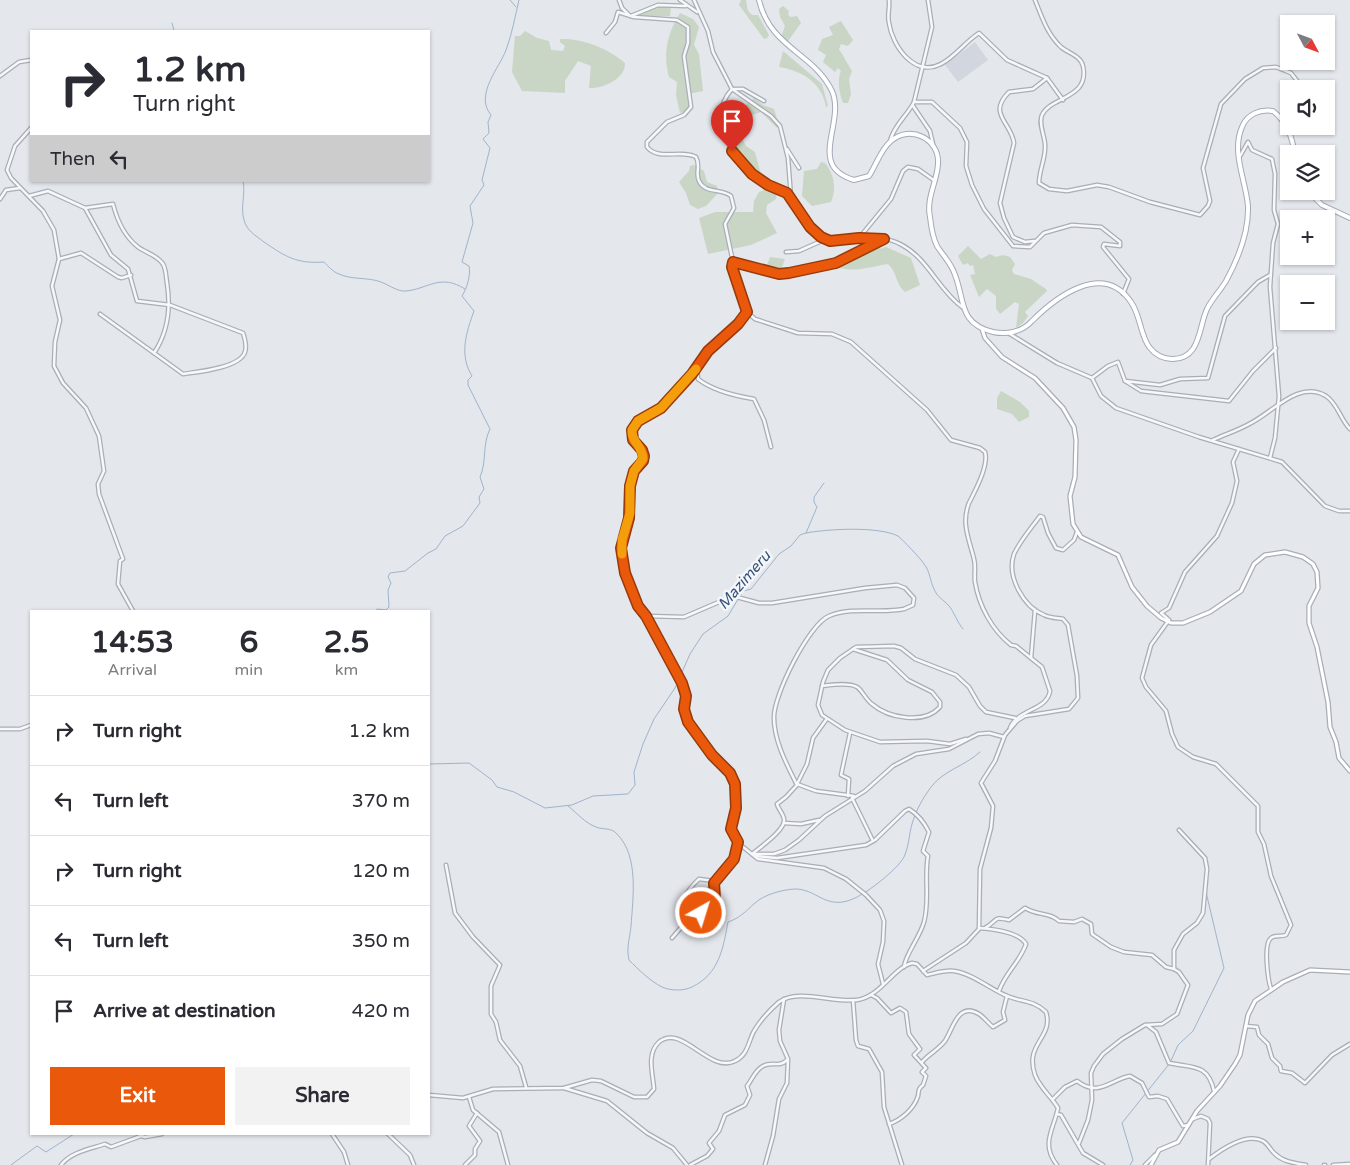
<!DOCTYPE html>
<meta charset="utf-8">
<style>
:root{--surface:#fff;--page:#f2f2f3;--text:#2b2b33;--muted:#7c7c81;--line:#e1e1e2;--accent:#ea580c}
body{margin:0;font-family:"Varela Round",sans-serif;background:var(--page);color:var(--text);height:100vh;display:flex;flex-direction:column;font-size:19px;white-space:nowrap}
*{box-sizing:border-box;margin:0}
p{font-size:16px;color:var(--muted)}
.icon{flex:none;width:28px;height:28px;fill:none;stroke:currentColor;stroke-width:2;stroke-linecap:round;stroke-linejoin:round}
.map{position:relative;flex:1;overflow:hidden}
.drawer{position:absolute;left:30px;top:610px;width:400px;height:525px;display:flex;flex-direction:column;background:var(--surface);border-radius:0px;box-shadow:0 1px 4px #0004}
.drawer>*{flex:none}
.hud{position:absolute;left:30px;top:30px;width:400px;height:152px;border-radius:0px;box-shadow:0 1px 4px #0004;background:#fff;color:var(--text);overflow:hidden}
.needle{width:32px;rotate:131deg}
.tools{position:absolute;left:1280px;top:15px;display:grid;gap:10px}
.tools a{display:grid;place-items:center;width:55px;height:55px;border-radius:0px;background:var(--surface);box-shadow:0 1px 4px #0004;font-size:25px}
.pin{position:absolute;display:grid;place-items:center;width:42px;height:42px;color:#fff;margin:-51px -21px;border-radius:50% 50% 50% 0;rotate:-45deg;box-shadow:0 0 5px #0007}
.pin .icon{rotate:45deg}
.me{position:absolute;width:55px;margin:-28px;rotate:39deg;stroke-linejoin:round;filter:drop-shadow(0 0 4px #0008)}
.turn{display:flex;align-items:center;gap:18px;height:105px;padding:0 20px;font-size:22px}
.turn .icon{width:65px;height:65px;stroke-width:2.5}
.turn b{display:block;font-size:35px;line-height:42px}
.then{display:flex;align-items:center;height:48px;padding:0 20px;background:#0003;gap:10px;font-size:19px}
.eta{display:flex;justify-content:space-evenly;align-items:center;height:85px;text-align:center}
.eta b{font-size:30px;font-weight:700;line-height:35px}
.primary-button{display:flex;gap:10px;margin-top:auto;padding:10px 20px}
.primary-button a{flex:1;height:58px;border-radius:0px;background:var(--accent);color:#fff;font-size:20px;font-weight:700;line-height:58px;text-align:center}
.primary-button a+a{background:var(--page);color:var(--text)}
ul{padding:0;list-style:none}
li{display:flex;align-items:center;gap:15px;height:70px;padding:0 20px;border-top:1px solid var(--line)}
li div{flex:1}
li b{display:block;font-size:19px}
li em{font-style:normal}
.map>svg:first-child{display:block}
.built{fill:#d2d6de}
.green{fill:#c9d6c5}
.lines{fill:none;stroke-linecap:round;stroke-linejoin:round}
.stream{stroke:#9fb4cc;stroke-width:1}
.minor-casing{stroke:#a9aeb7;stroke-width:5}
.secondary-casing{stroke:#a9aeb7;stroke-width:5.5}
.primary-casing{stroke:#a3abb8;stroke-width:6}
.minor{stroke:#f7f8fa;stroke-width:2.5}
.secondary{stroke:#fff;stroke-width:3}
.primary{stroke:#fff;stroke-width:4}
.route-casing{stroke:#983908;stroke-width:12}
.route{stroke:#ea580c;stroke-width:9}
.slow{stroke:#f59e0b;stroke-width:9}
.labels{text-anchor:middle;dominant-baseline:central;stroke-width:5;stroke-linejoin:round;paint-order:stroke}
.water-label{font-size:15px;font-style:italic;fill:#34527a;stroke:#f4f6f9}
</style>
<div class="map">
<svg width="1350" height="1165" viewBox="0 0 1350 1165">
<rect width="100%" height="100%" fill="#e4e7ec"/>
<path class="built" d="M975,42L988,60L958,82L945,65Z"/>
<g class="green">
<path d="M741,0H746L748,11L752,15H758L769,35L767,38L764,39L739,5Z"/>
<path d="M671,6L670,16H637L654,8Z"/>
<path d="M783,6L789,11L788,15L791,17L797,16L801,23L786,44L781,37L785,26L780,17L779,9Z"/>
<path d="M680,13L693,19L699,27L694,45L699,54L703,91L688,94L689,107L684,112L680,113L676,95L677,82L669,77C663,53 667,34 680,13Z"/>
<path d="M841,21L853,40L848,46L841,44L839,49L852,71L849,79L851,94L848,103H843C839,93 837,79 841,71L838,68L835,72L823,62L826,55L818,50L822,39L833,35L829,27Z"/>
<path d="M525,31L537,38L549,41L551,50L563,51L565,46L560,42V39C583,38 609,49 625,63C626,78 603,89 589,88L591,66L578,61L565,81V93L522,91L512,72L515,36H520Z"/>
<path d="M783,51L822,84L828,106L826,107C822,82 802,71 779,67Z"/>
<path d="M754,98L763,105L774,109L778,122L777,128L761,112L749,116L737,128L746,146L755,152L760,171L768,180L765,182C743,162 715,137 726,104L735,113Z"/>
<path d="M821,162L825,163C834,174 837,188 831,202L812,206L802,196L804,171L817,169Z"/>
<path d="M694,165L704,171L707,182L717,186L718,193L706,206L698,209L690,205L686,193L679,182L689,171L690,166Z"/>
<path d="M768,189L777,192L776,199L767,205L766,213L777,233L751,245L708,254L699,218L715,212H753L754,201L759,192Z"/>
<path d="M878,245L881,249L886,247L911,258L920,285L905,292C896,285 897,272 888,264C868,267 856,273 836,267Z"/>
<path d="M968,246L981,259L990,254L996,257L1003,255L1010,257L1015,264L1012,270L1014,274L1031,279L1046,289L1047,291L1025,312L1028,316L1023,323L1016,328L1019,304L1015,302L1000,314L996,309V296L987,289L979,297L970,275L975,274L973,265L970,266L968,263L963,265L958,256Z"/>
<path d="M770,257L785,259L780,272L766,268Z"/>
<path d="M1001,391L1020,402L1029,411V417L1019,422L1012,414L997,409V398Z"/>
</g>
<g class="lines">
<g class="stream">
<path d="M510,0L516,7"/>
<path d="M172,23L174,31"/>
<path d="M243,181C246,194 240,207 244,220C247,231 255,235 264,242C286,257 297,264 324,262C328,266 333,272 339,274C352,280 368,277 381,282C389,285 398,292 406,291C428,289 440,273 465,289"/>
<path d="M806,533C827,529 878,526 898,536C901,538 922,560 924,564C930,571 930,581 934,589C937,597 944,600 949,606C953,610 957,622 963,629"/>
<path d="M376,611L377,609L386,610L389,607L388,590L391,583L388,577L390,573L405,571L428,553L436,549L445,536L463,526L480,503L479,497L484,489L480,477C487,461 482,445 490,429L468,385V380L472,376C459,355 466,333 474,311L462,296C467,288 471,275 469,266L462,262L473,223L470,206L484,185L482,180L490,148L483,139L489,133L488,122L491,115C474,95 500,67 506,50C512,34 515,17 519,0"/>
<path d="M429,764L469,763L492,780L497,787L514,792L545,808L572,805L593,796L628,794L635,785L634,772L643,744L654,719L675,688L690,654L703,634L728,616L743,591L751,589L779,554L791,546L800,535L806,533L817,507L814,502V497L824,483"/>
<path d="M568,806C577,813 585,823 596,827C603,830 611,827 617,834C639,856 633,897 631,926C630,938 626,947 629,960C638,969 650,981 662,987C671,991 684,991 692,987C719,974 723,949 728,922C740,918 746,911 755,903C765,894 782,890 794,889C817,888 826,912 855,898C868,892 897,870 904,857C909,846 909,834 912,824C916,810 923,798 931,787C944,770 965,766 980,752"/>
<path d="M11,1165L37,1146L46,1152L74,1134"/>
<path d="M1130,1165L1133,1160L1122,1123L1170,1063L1178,1045L1193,1031L1224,968L1206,892"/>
</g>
<defs>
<g id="minor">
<path d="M619,0L622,8L629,15"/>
<path d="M680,0L697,12"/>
<path d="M694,0L708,31L713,52L732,89L771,116L780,126L788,158L791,197"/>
<path d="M889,0C890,8 887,15 889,23C892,45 914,78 941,64C956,56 965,42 979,33L1007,60L1047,78L1063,100"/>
<path d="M1035,0C1042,17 1047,34 1061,47C1068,53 1081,56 1083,66C1090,99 1051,96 1042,115C1038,124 1045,136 1045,145C1046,158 1039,170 1039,183L1049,189L1067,191L1097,185L1109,187L1150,202L1200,215L1208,206L1210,201L1203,168L1221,104L1245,79L1263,68L1276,67L1291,73L1298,82L1299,89"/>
<path d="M631,16L658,5L686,6"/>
<path d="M606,33L615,22L618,12L634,17L677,20L688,27V43L684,56L691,107L684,115L667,122L647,142V147C658,161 682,149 696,157C701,166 695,173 699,181C705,194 721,188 731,196L734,208L725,224L733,262L779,274L829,264"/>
<path d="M0,76L19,62L31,60"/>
<path d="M732,89C703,122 737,163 765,183C772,188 783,189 789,195C804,209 806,232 828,240C837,244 848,239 858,238C872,236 890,238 902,245C928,259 938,289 962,307"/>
<path d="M734,89H743L764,101"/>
<path d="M914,102H932L960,128L967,142L966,166L972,185L984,209L1013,246L1030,247L1044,233L1072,225L1101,227L1120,242V246L1104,244L1103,247L1129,279L1123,294"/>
<path d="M913,106L930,131L933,144"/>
<path d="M31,128L15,146L7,170L11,178L43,211L54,230L59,259L52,286L60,320L55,342L54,366L63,383L86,408L99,436L104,471L98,484L99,494L123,559L120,561L118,584L133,611"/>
<path d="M890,141C894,125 907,116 914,102L932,27L928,0"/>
<path d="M787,149L799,168"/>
<path d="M1239,158L1248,142L1252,150L1272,159L1275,174L1274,210L1278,224L1273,243L1270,287L1279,396L1275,438L1270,458"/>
<path d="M29,196L48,191L85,208L111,255L128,269L137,301L170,305L243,333C245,339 247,346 245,352C240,368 197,372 183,374L100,314"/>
<path d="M0,199L6,190L20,188"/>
<path d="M85,208L113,204C117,220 124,236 138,247C146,253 157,255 163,264C166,269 166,277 167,283C171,308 168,332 154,353"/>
<path d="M859,238L891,199L903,171L908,167L918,169L935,181"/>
<path d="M1034,241L1025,242L1013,237L1004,218L1000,203L1014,143C1011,122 987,114 1009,92L1033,89L1047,78"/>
<path d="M786,252L799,251L826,239"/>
<path d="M59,259L81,253L118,277L122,278L131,275"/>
<path d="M733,262L732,267L747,312L755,319L798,333L832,334L851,342L927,410L951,440L980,448L985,452C989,466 975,491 969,503C961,523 969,539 974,559C976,566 974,575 975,582C979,606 992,630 1011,645L1016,646L1042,667L1050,691C1047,711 1017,709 1010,728"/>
<path d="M822,263C843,266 863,248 882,240"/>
<path d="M747,312L738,324L708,351L692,374L661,408L645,416L633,427L632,436L642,450L643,459L634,471L630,486V513L621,548L623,568L638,606L646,616L682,683L686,696L684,709L688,722L712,755L725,767L733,778L736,805L732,834L737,842L758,859L824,868L846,879L866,895L880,910L884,921L883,942L878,964L883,984"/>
<path d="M1010,334L1057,363L1092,378L1101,396L1116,408L1199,437L1282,462L1325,506L1339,511H1350"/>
<path d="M697,368L698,379C713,391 736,396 754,399L764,420L771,447"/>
<path d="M1092,378L1108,366L1118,362L1125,381L1141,391L1229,401L1253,371L1276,348"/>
<path d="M1125,381L1160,385L1180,379L1208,378L1225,316L1258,282L1270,275"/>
<path d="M1213,440C1226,434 1239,430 1251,423C1274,411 1299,380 1326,396C1338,404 1340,419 1350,429"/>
<path d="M1239,449L1233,462L1237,481L1232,503L1217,536L1185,572L1169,608L1161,613L1169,620L1151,645L1142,678L1146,687L1166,711L1172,734L1178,747L1193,757L1216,764L1258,806V832L1264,844L1271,876L1291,925L1286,935C1281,937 1274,935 1271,938C1263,944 1268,980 1271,989"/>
<path d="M646,616L684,617L733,596L759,603H772L865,588L897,585L905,588L914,598L913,605L904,609C880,614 853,606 829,616C809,624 773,696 774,718C774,741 787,765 797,785L786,797L777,804C778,809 783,813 784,819C786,830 759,848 752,854"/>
<path d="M1031,658L1035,610"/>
<path d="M822,686C831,685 848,682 857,687C862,690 866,700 872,704C888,718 924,725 940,707V702L932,692L908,680L887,660L853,649"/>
<path d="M826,720L813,738L807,764L797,784L816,791L854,796"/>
<path d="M0,729H20L31,725"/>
<path d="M966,739L950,744L927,741L880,742L845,730L822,715L818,705L823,682L828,670L840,658L856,647L894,646L901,648L915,659L956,675L969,687L980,706L986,712L1015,718"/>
<path d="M848,796L849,779L841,775L850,733"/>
<path d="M852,798L873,841"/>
<path d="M784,823L801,824L819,820"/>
<path d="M752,854H774L785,850L799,840L825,816L865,791L893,766L916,754L949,749L978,734L989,733L1004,737"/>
<path d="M755,856L777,858L866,845L875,840L905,811L909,809C919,815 924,822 929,832L923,851L928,856C924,878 930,900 924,922C920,937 905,955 904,967"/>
<path d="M446,865L455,913L473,937L500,965L491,986V1014L496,1022L500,1040L520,1066L526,1087"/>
<path d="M714,883C718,901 703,916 685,918C681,900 686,891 699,879L714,881"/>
<path d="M979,928C993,929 1019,932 1026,944C1020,962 1005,973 999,991"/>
<path d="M985,928C999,920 992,916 1009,920L1025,908C1038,916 1050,912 1059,921L1074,922L1082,919L1091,924L1092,934L1111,947L1124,952L1152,955L1166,967L1174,969"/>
<path d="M672,938L684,924L689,908L711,887L734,859L737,842"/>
<path d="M923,971L966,943L979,929L980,869L991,828L993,806L981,783L995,761L1005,735L1017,721L1025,716L1069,709L1078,698L1077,676L1068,625L1063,619C1057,618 1050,618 1044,615C1024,607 1006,577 1014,554C1020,541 1032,527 1040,516L1043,517L1048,533L1056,548L1063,550L1074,540L1077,532"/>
<path d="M871,995L877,998L891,1013L900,1008L906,1012L909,1034L920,1049L914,1055L926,1068L922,1072L926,1076L923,1085C918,1089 919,1090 918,1096C914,1109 901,1120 889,1124"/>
<path d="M853,1000L856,1040L858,1046L869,1049L882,1072L884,1107L902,1165"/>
<path d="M1147,1025L1156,1032L1169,1063C1192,1068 1208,1063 1214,1091"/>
<path d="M1246,1026L1257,1027L1259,1035L1268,1044L1272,1058L1280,1066L1281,1071L1292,1073L1305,1083L1332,1055L1350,1044"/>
<path d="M922,1062C928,1055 939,1049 945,1041C953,1029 958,1001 979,1014C984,1017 988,1023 993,1027L1005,1020L1003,1012L1007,996"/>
<path d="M564,1088L607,1101L647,1133L673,1148L687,1165"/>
<path d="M429,1095L463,1098L493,1089L564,1088L592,1080L601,1081L634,1097H647L654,1089C653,1074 646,1054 659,1042C682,1023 709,1074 735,1061C748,1055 748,1042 754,1031C760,1021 771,1009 779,1002C798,988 832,1003 857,1000C880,997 893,968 912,963L917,964L927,975C936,973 944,970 954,971C973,974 990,989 1007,996C1021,1002 1034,1000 1046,1012C1054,1038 1024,1043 1035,1075C1040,1088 1051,1096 1058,1108C1054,1129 1040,1144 1057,1165"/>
<path d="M469,1097L473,1110L499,1132L508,1165"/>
<path d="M1053,1099L1065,1087L1077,1081C1099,1098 1111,1079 1130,1076L1142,1083L1149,1097L1158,1096L1167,1099L1183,1126L1188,1125"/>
<path d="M1057,1114L1061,1115L1083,1153L1103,1165"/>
<path d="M1193,1119L1201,1116L1208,1119L1210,1123L1208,1165"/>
<path d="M332,1134L344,1152L348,1165"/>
<path d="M388,1134L410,1155L414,1165"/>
<path d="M1079,1143L1088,1120L1092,1100L1091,1073L1094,1066L1103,1054L1122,1039L1145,1025L1162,1024L1177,1014L1188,985L1179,972L1174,969V950L1183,934L1197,923L1203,913L1207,869L1205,858L1179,830"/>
<path d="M1209,1159C1222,1149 1246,1132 1263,1141C1268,1144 1270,1149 1274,1153C1283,1162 1294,1163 1306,1165"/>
<path d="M61,1165C71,1152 90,1149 105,1144L111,1147L141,1136L145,1137L162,1134"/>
<path d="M465,1165L475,1155V1149L480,1141L469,1126L477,1113"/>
<path d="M690,1165L707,1156L713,1149L709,1143L719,1131L725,1115L745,1105L750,1095L747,1086C752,1080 755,1070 763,1066C772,1061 779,1068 787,1060"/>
<path d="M765,1165L773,1136L779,1099L787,1083L788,1059L780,1041L779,1030L784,999"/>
<path d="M1145,1165L1155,1155"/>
<path d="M1324,1165H1325"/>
<path d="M1333,1165L1350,1164"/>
</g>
<g id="secondary">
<path d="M982,329L985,338L1002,357L1035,378L1063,408L1074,427L1076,440L1075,477L1070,496L1073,524L1081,537L1118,555L1132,587L1147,606L1161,618L1171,623H1183L1210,612L1241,591L1254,564L1265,555L1285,552L1303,557L1313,564L1317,572L1318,588L1309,606V623L1317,647L1328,702L1330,727L1336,742L1339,758L1350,771"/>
<path d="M1151,1165L1159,1150L1178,1142L1197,1111L1220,1086L1235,1064L1240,1055L1248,1015L1255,1001L1283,982L1310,970L1350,972"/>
</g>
<g id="primary">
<path d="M759,0C770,48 814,53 832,91C846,123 806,166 854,180L869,176C876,165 881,149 891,141C910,124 940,139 938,164C937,182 926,198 930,217C931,226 933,238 937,246C942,254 949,261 953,270C966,297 956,323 993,332C1007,335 1022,332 1032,321C1056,297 1103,261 1131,302C1141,316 1140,336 1150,348C1161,362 1183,363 1193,349C1201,337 1201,322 1207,309C1212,299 1220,291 1226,281C1238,259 1249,232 1248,206C1246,181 1231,152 1242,127C1247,114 1260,109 1273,111C1287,122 1292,137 1295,154"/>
<path d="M1308,191L1322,205L1350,218"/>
</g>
</defs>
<use href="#minor" class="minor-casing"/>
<use href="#secondary" class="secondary-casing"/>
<use href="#primary" class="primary-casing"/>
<use href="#minor" class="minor"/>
<use href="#secondary" class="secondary"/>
<use href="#primary" class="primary"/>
</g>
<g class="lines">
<defs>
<path id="route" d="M701,913L715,898L714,883L734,859L738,842L731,829L736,808L735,784L730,773L712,755L688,722L684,709L686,696L682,683L646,616L638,606L625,573L621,548L629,518L630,486L634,471L643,461L644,456L642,450L633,440L632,430L638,421L661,408L692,374L708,351L738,324L747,312L732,267L733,262L779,274L789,273L836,263L884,239L859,238L830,241L821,237L810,227L787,193L768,185L752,174L732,151"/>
</defs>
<use href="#route" class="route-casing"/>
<use href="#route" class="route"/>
<path class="slow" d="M622,554V540L630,513V486L634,471L643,459C643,446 631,442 632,430L638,421L661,408L696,369"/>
</g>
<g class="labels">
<g class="water-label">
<text transform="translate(744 580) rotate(-49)">Mazimeru</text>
</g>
</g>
</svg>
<div class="tools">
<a><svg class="needle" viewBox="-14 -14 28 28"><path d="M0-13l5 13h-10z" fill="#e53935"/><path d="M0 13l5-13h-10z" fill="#7c7c81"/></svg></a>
<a><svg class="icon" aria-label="sound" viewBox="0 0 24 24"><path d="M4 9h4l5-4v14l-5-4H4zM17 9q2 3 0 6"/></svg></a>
<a><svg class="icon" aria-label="layers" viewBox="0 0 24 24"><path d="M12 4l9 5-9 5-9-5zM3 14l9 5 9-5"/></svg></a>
<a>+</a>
<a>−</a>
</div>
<div class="pin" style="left:732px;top:151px;background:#d93025"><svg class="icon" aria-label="arrive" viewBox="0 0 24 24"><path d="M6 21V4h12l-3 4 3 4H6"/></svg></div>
<svg class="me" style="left:701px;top:913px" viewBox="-20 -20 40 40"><circle r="17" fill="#ea580c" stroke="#fff" stroke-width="3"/><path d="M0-11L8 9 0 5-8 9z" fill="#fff"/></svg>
<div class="hud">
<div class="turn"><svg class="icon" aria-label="right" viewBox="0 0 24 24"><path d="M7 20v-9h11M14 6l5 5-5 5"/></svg><div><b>1.2 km</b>Turn right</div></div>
<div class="then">Then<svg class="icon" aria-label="left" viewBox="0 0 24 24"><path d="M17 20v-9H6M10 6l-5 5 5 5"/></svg></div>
</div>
<section class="drawer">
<div class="eta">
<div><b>14:53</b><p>Arrival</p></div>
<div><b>6</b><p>min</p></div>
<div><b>2.5</b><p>km</p></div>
</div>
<ul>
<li><svg class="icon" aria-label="right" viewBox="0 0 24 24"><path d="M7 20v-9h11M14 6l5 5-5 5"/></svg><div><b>Turn right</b></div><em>1.2 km</em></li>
<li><svg class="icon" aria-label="left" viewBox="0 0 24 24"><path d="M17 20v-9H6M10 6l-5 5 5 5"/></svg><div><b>Turn left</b></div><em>370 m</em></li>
<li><svg class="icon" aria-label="right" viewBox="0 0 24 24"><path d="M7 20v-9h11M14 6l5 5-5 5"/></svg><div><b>Turn right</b></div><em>120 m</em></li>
<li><svg class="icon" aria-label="left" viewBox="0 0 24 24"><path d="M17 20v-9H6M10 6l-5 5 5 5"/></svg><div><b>Turn left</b></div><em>350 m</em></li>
<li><svg class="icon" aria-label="arrive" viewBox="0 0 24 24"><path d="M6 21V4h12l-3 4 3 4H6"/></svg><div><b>Arrive at destination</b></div><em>420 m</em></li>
</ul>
<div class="primary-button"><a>Exit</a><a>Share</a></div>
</section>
</div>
